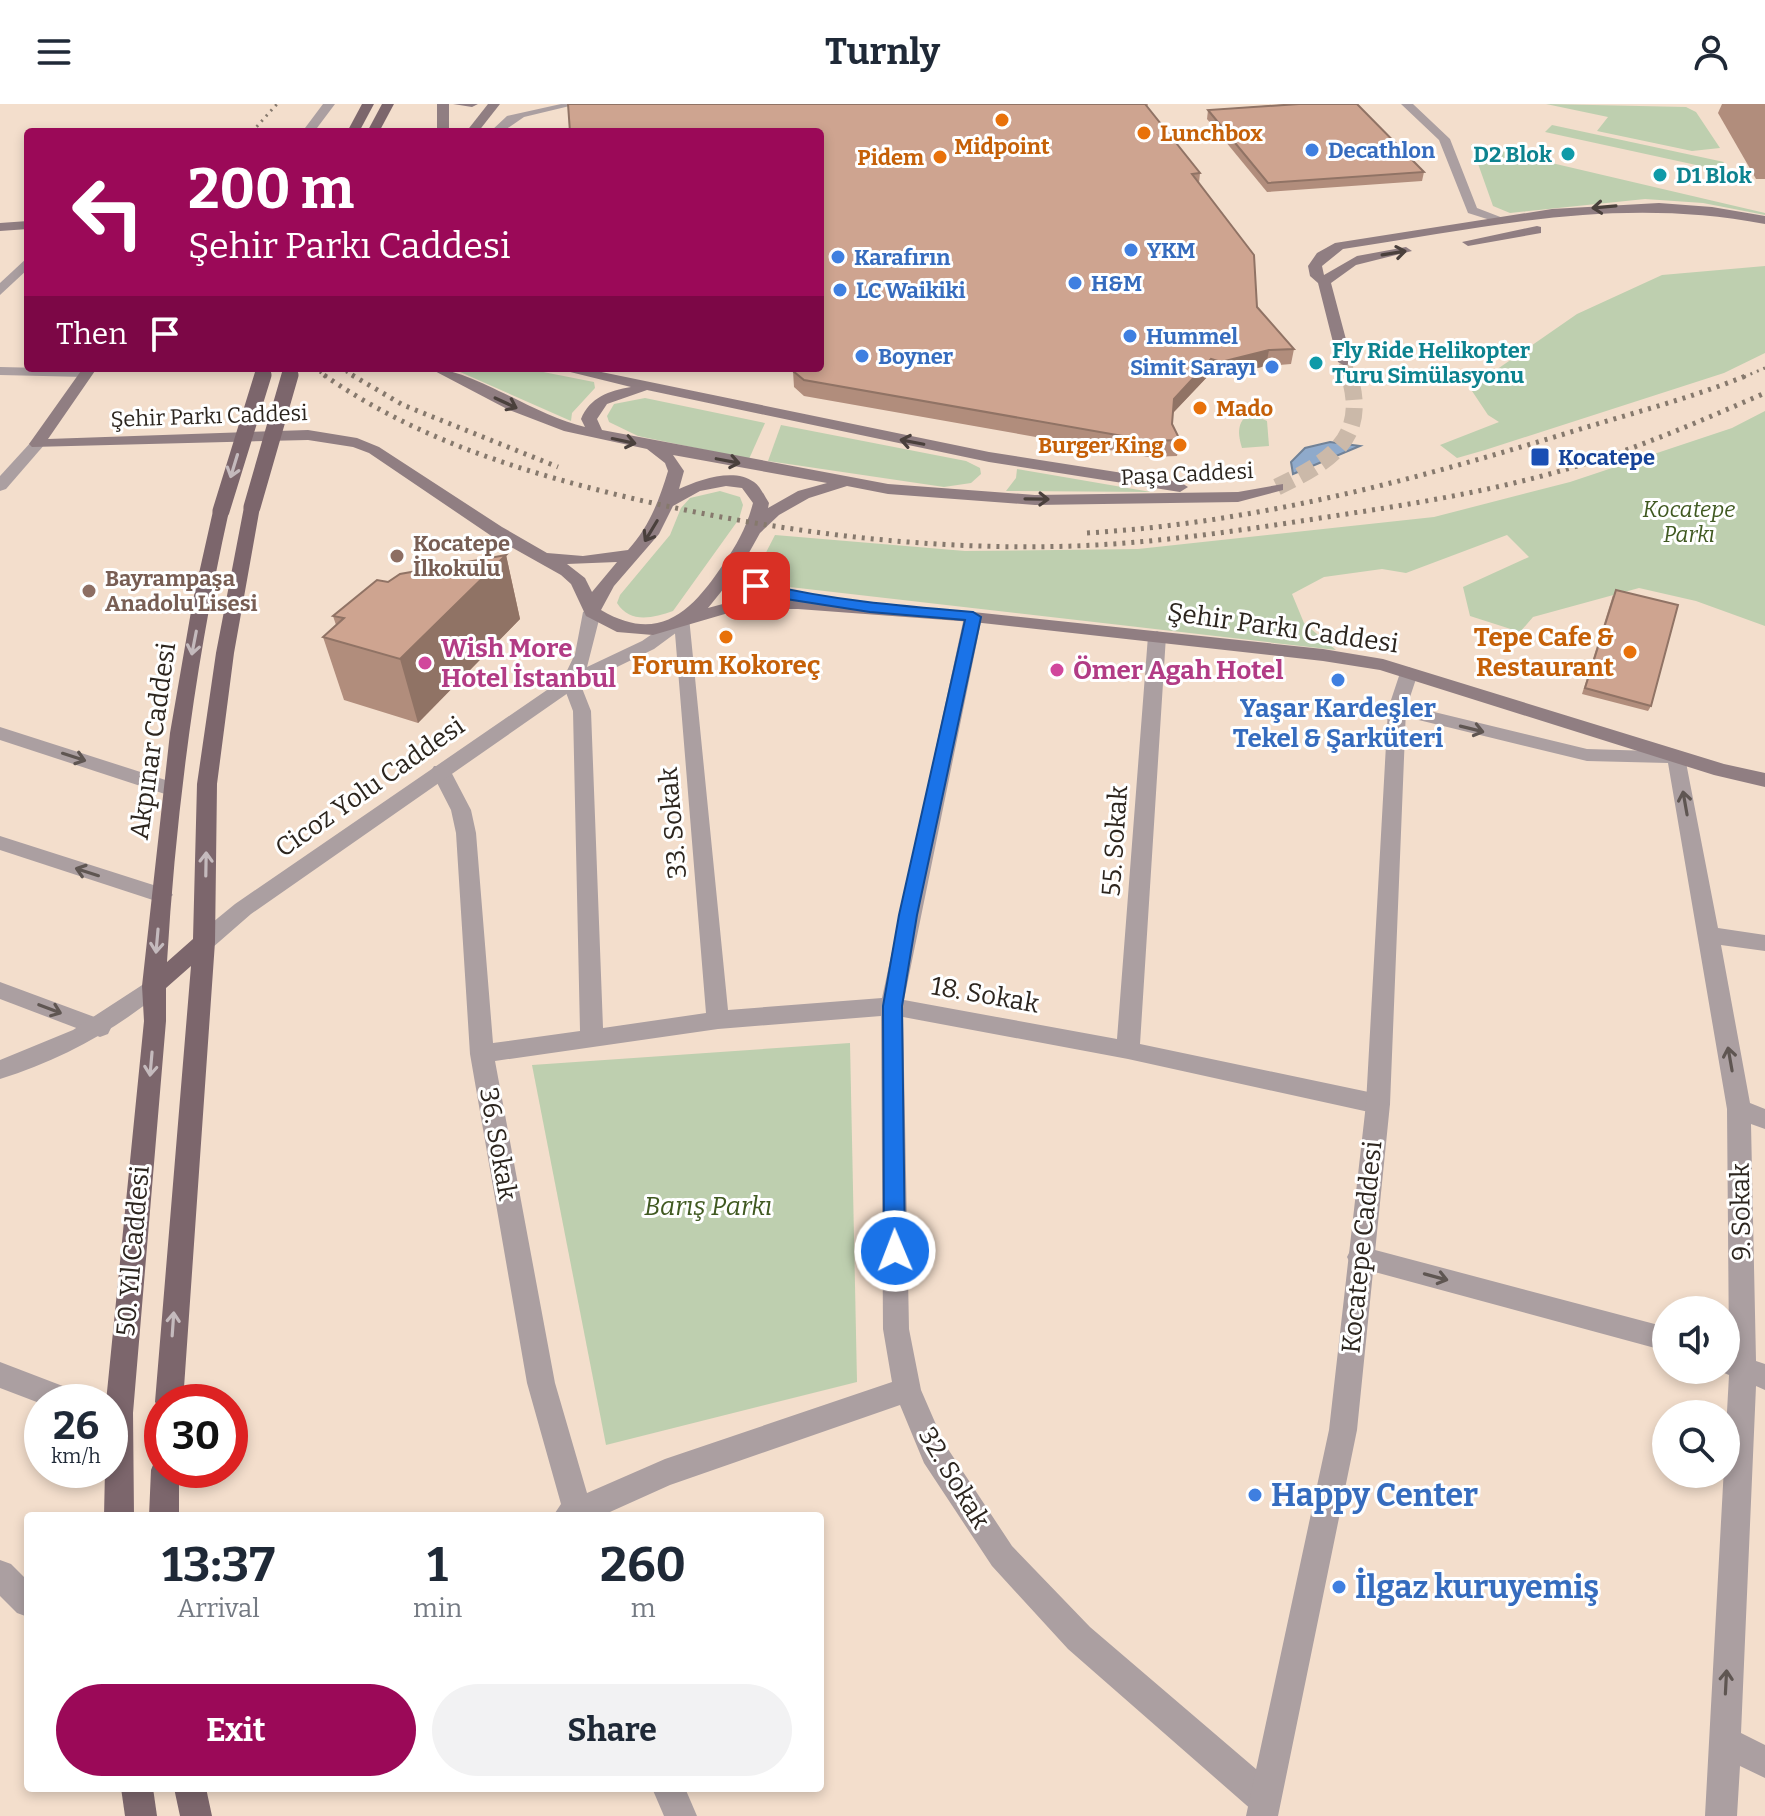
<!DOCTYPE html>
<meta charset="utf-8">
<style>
:root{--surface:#fff;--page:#f2f2f3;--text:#1f2937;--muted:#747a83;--accent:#9b0958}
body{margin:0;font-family:Bitter,serif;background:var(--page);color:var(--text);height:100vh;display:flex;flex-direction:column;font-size:30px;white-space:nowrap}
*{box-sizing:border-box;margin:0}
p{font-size:26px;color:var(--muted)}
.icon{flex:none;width:44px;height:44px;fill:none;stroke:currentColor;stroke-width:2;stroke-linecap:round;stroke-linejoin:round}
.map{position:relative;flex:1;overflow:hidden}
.drawer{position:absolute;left:24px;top:1408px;width:800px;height:280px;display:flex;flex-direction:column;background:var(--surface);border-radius:8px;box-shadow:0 4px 12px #0003}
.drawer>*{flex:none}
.banner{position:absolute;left:24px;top:24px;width:800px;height:244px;border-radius:8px;box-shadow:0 4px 12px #0003;background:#9b0958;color:#fff;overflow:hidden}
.tools{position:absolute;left:1652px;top:1192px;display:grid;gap:16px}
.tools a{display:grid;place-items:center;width:88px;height:88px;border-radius:50%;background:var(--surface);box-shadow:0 4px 12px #0003;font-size:40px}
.speed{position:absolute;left:24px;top:1280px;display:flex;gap:16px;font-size:40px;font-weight:700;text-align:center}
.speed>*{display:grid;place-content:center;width:104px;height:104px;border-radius:50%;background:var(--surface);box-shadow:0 4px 12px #0003;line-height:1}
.speed small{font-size:20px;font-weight:400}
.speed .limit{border:12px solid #d22;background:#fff;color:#111}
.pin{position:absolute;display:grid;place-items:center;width:68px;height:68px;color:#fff;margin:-34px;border-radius:16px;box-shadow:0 4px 12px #0006}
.me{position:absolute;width:88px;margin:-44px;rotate:359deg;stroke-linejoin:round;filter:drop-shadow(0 0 6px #0008)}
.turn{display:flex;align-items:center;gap:28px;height:168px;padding:0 32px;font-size:36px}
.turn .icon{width:104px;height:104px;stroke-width:2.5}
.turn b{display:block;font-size:56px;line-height:68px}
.then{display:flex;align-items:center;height:76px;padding:0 32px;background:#0003;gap:16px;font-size:30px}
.eta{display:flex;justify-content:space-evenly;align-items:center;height:136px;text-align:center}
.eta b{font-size:48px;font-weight:700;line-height:56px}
.cta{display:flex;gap:16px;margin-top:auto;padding:16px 32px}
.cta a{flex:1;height:92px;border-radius:48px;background:var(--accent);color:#fff;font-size:32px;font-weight:700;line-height:92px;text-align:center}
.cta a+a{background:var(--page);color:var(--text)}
header{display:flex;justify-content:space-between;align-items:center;height:104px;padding:0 32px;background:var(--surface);font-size:36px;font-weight:700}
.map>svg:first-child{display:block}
.green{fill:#becfaf}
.water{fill:#8faacb;stroke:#718297;stroke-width:2}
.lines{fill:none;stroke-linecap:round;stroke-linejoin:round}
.secondary-tunnel-far1{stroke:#cbb9a9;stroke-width:13;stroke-dasharray:13 6;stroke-linecap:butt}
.secondary-tunnel{stroke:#cbb9a9;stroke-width:17;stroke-dasharray:17 8;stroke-linecap:butt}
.minor{fill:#ab9fa1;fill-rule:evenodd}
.tertiary{fill:#ab9fa1;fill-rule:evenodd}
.secondary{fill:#907e82;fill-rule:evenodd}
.primary{fill:#7c666c;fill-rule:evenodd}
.rail-far1{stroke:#86796d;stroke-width:3;stroke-dasharray:2 5;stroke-linecap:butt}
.rail{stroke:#86796d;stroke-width:5;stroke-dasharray:3 6;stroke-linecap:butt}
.primary-bridge-far1{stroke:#7c666c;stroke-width:13}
.primary-bridge{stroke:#7c666c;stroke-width:17}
.wall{fill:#b18d7c}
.shaded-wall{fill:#907365}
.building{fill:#cea490;stroke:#907365;stroke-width:2}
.oneway{stroke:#4a403c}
.oneway2{stroke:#c4babd}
.oneway3{stroke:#5f5652}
.route{fill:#1a73e8;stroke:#114b97;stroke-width:2}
.food-dot{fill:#e8710a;stroke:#fff;stroke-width:3}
.shop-dot{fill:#3f7fe0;stroke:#fff;stroke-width:3}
.culture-dot{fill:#0f9aa8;stroke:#fff;stroke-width:3}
.transit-dot{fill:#1a4fb4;stroke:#fff;stroke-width:3}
.education-dot{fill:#8d6e63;stroke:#fff;stroke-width:3}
.hotel-dot{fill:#d1479c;stroke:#fff;stroke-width:3}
.labels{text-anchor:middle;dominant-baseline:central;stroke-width:6;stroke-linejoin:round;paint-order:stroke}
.far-food-label{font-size:22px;font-weight:bold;fill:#c56008;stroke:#fff;text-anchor:start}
.far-shop-label{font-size:22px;font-weight:bold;fill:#366cbe;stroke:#fff;text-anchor:start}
.far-culture-label{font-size:22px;font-weight:bold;fill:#0d838f;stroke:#fff;text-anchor:start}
.far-street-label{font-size:22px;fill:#2c251e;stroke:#fff}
.far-transit-label{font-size:22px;font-weight:bold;fill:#164399;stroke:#fff;text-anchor:start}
.far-park-label{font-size:22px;font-style:italic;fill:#405921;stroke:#fff}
.far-education-label{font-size:22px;font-weight:bold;fill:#785e54;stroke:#fff;text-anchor:start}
.street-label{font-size:26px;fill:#2c251e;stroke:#fff}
.food-label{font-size:26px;font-weight:bold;fill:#c56008;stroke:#fff;text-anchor:end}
.hotel-label{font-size:26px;font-weight:bold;fill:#b23c85;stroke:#fff;text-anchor:start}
.shop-label{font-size:26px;font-weight:bold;fill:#366cbe;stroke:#fff}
.park-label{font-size:26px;font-style:italic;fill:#405921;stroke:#fff}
.near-shop-label{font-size:32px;font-weight:bold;fill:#366cbe;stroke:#fff;text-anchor:start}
</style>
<header><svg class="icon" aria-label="menu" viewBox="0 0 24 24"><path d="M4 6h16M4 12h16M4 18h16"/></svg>Turnly<svg class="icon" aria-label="person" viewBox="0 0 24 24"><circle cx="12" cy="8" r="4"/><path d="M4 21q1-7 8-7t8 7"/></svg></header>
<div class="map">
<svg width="1765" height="1712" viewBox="0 0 1765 1712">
<rect width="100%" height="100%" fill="#f3decc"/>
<g class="green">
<path d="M1546,0L1686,3L1696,8L1720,44L1692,47L1597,27L1608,13Z"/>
<path d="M1552,21L1724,58L1719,66L1545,28Z"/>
<path d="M1471,40L1765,109V111L1703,99L1645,95L1510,109L1493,102Z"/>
<path d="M1765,162V249L1724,269L1485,346L1457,354L1440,341L1499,318L1488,311L1470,284L1577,210L1662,171Z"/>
<path d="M451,264H523L594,278L595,284L572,309L571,317Z"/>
<path d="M645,294L765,319L749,355L638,332L609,318L607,312L614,300Z"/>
<path d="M1765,307V522L1696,497L1639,484L1533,513L1520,528L1470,512L1463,483L1529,453L1507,431L1406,469L1382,465L1324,473L1292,490L1304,519L1336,546L781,482L766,474L760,460L775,431L965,447L1138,445L1434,413L1570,378L1732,324Z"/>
<path d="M1250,309L1267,317L1269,342L1242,344C1238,331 1236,318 1250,309Z"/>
<path d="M781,321L966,357L980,364L981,370L971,379L944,383L768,357Z"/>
<path d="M1017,365L1151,388L1006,387L1016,374Z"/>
<path d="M720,387L740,393L743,401L739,415L673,507C653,514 630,520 617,499L620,491L670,431L681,404L690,394Z"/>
<path d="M850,939L857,1278L606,1341L532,961Z"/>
</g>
<path class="water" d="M1330,338L1360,342L1293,370L1291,358L1305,344Z"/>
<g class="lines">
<path class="secondary-tunnel-far1" d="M1345,258L1349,273"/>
<path class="secondary-tunnel" d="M1277,383C1329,358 1369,335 1349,271"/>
<g class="minor">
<path d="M323,0H335L314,28H302Z"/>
<path d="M561,0H578L524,13L502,28H490L507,12Z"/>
<path d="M28,153V165L0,191V179Z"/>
<path d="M0,263L86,265L93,269L86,273L0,271Z"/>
<path d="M32,337L45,340L6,385L0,387V372Z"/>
<path d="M973,508L982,513L904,896L1117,935L1148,532L1157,527L1166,532L1140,940L1378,990L1386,993L1390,1000L1386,1007L1378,1010L1128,955L903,913L909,1225L921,1286L944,1339L1012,1442L1090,1523L1277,1683L1281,1695L1277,1707L1265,1711L1253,1707L1068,1545L992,1462L924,1359L900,1301L670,1381L601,1412H553L561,1400L527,1279L470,950L456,729L451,706L431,667L434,662H448L471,706L476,729L493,939L580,927L573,607L562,578L564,574H578L591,607L603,924L706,909L674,517L683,512L689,513L728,906L882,894L964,513ZM881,912L883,1225L892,1278L665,1355L587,1389L555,1279L495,957L718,925Z"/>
<path d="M1397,599L1587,645L1684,648L1718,824L1765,831V847L1721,841L1750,999L1765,1005V1025L1751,1020L1756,1257L1765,1260V1286L1756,1282L1741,1629L1765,1641V1674L1740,1662L1737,1712H1705L1729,1271L1717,1266H1726V1245L1729,1246L1727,1005L1668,659L1587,657L1390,609L1388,605Z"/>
<path d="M0,623L178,680L181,685L171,692L0,636Z"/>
<path d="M0,732L169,786L173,791L162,799L0,746Z"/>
<path d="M0,878L108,918L111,924L108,930L100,933L0,895Z"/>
<path d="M1360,1142L1666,1223V1247L1360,1164L1351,1161L1347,1153L1351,1145Z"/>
<path d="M0,1258L81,1289L85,1298L42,1300L0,1284Z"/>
<path d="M0,1456L11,1460L28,1477V1513L17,1509L0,1492Z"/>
<path d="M652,1684H685L697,1712H664Z"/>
</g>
<g class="tertiary">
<path d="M1401,0H1413L1450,35L1477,104L1503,114V120L1468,109L1439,36Z"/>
<path d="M592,503L601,508L587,563L642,537L677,513L683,512L692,517L654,545L578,582L251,810L212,844H196L193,838L196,832L235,800L563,575L575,550L583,508Z"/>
<path d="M1409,563L1418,569L1406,605L1390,1000L1357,1326L1278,1712H1246L1329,1326L1366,1000L1388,605L1400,569Z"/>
<path d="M153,874L161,876L164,882L161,888C113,928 60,956 0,975V956L73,926Z"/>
</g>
<g class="secondary">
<rect x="437" y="0" width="12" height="28"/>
<path d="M453,0H478L472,3Z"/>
<path d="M488,0H500L478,28H466Z"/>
<path d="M1659,99L1712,103L1765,112V120C1614,92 1492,123 1343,145L1322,162L1324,171L1357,152L1406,143L1412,147L1356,161L1331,179L1352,258L1345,262L1338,258L1318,179L1310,172L1308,162L1317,149L1335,139L1552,105Z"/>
<path d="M28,117V125L0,127V119Z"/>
<path d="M1537,122L1541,123V129L1468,142L1462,138Z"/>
<path d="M83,264H97L48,335L308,326L357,334L379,343L502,423L547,449L583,452L628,446C649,423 659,397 668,367L665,359L647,345L564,327L507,305L429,264C471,264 535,312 585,323L581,315C590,293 609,287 631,283L554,264H582L989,348L1180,378L1188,383L1180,388L989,358L647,286L607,300L597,315L602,326L888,380L1035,391L1238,388L1283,380V386L1238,398L1035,401L888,390L847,382L809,394L779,411L760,429L741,463L762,478L792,487V495L973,508L1323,545L1383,555L1724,660L1765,669V683L1714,671L1380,566L1323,557L973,518L798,505H742L653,531L617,528L586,512L571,480L561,471L490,431L369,349L353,343L308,336L32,343L29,340ZM673,351L827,379L798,387L768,404L769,399C765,393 760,382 754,378C734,363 698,376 679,385L684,367ZM726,382L742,384L753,399C747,422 737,441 724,459C693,506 660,541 601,506L614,482L659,430L673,402L700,387ZM617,458L592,488L585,474L567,460ZM733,473L750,486L780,495H741L708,504Z"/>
</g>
<g class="primary">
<path d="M362,0H374L359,28H347Z"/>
<path d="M382,0H394L379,28H367Z"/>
<path d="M252,398L260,403L234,549L217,680L215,838L183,1298H162V1308L155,1298L191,862L166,884V917L133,1309L134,1412H104L105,1366H110V1298H106L144,917L142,882L170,629L193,496L213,407L221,402L229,407C196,555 176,706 167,858L193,835L197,680L216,549L244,403Z"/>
<path d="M162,1353V1366H179V1412H149L151,1366L155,1356Z"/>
<path d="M121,1684H153L157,1712H125Z"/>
<path d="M174,1684H206L212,1712H180Z"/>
</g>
<g class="rail-far1">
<path d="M252,28L277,0"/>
<path d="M314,264L327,273"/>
<path d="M340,264L355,273"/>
<path d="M1744,273L1765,264"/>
</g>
<g class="rail">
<path d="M324,271C417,336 525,369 635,395C778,428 927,447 1074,442C1159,439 1243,426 1327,413C1413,400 1500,386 1584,360C1646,341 1705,315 1765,289"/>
<path d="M352,271L403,301L558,363"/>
<path d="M1087,429C1255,419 1414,376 1574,327C1632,309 1692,294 1748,271"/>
</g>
<g class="primary-bridge-far1">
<path d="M262,273L265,264"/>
<path d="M289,273L292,264"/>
</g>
<g class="primary-bridge">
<path d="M252,403L290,271"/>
<path d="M221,407L263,271"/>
</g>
</g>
<g class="wall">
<path d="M568,0H1148L1147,3L1200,69L1199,79L1257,203L1294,245L1291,260L1266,262L1218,273L1209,271L1173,309L1172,320L1180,336L1177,352L1149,353L804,292L794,283L793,267L820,264V28Z"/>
<path d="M1290,0H1357L1424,68L1422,77L1267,88L1207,15L1208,6Z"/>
<path d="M1722,0H1765V75H1756L1718,9Z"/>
<path d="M506,451L520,515L418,619L344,596L323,533L336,521L333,512L388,478Z"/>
<path d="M1613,491L1651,602L1648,607L1582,590Z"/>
</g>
<g class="shaded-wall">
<path d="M1269,246L1266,262L1218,273L1221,258Z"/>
<path d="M1211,255L1209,271L1171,311L1174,295Z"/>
<path d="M506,451L520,515L418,619L400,555Z"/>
</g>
<g class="building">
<path d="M568,0H1145L1200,69L1192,70L1254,151L1257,203L1294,245L1269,246L1221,258L1211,255L1174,295L1172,320L1180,336L1151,337L804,276L793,267L795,264H820V28H570Z"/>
<path d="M1299,0H1357L1424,68L1268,79L1208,6Z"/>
<path d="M506,451L400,555L323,533L344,514L333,512L377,476L388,478L400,470Z"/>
<path d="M1616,486L1678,501L1651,602L1585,584Z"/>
</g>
<defs><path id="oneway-shaft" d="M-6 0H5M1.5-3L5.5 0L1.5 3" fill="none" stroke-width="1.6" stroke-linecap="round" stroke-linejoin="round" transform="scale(2)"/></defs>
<g class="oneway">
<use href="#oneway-shaft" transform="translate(1604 103) rotate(175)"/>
<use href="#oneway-shaft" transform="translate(1394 149) rotate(-9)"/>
<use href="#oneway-shaft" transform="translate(506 299) rotate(25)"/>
<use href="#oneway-shaft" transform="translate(624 337) rotate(12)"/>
<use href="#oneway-shaft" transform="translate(912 338) rotate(-169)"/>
<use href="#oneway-shaft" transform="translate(728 357) rotate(11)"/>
<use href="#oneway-shaft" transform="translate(1037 395) rotate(1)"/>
<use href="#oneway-shaft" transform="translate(651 427) rotate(121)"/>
</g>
<g class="oneway2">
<use href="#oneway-shaft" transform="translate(234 362) rotate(107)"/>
<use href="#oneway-shaft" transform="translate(194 539) rotate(101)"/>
<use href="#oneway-shaft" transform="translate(206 760) rotate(-89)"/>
<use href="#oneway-shaft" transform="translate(157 837) rotate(95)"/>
<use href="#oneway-shaft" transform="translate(151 960) rotate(95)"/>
<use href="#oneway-shaft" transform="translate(173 1220) rotate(-86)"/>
</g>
<g class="oneway3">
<use href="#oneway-shaft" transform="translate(1472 625) rotate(14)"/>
<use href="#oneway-shaft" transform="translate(74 653) rotate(18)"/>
<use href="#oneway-shaft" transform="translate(1685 699) rotate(-100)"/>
<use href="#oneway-shaft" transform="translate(87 768) rotate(-162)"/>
<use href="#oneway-shaft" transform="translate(50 905) rotate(21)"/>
<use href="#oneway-shaft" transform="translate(1730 955) rotate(-100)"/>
<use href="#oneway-shaft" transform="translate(1436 1173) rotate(15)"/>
<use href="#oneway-shaft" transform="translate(1726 1578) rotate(-87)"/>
</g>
<path class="route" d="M756,478C827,496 900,502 973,508L981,513L917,811L902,902L905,1147L902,1154H887L884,1147L883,902L899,811L965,516L870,508L786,495L751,485V479Z"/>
<g class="food-dot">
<circle cx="1002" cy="16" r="8"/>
<circle cx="1144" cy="29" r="8"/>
<circle cx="940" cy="53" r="8"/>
<circle cx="1200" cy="304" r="8"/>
<circle cx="1180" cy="341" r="8"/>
<circle cx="726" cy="533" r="8"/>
<circle cx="1630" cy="548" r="8"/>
</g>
<g class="shop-dot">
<circle cx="1312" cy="46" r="8"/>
<circle cx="1131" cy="146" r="8"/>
<circle cx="838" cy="153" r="8"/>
<circle cx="1075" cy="179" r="8"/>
<circle cx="840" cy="186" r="8"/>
<circle cx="1130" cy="232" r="8"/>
<circle cx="862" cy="252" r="8"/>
<circle cx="1272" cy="263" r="8"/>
<circle cx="1338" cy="576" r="8"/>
<circle cx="1255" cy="1391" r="8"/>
<circle cx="1339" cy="1483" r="8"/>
</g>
<g class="culture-dot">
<circle cx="1568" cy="50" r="8"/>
<circle cx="1660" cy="71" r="8"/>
<circle cx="1316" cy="259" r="8"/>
</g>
<rect class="transit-dot" x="1530" y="343" width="20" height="20" rx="4"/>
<g class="education-dot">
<circle cx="397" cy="452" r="8"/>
<circle cx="89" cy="487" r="8"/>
</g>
<g class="hotel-dot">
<circle cx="425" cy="559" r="8"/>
<circle cx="1057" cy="566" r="8"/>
</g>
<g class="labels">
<g class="far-food-label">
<text x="1160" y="29">Lunchbox</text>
<text x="1002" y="42" text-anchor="middle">Midpoint</text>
<text x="924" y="53" text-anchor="end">Pidem</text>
<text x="1216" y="304">Mado</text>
<text x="1164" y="341" text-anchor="end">Burger King</text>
</g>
<g class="far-shop-label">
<text x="1328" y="46">Decathlon</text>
<text x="1147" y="146">YKM</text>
<text x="854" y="153">Karafırın</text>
<text x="1091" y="179">H&amp;M</text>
<text x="856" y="186">LC Waikiki</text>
<text x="1146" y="232">Hummel</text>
<text x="878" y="252">Boyner</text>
<text x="1256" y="263" text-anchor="end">Simit Sarayı</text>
</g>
<g class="far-culture-label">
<text x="1552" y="50" text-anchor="end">D2 Blok</text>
<text x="1676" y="71">D1 Blok</text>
<text x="1332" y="246">Fly Ride Helikopter<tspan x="1332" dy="25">Turu Simülasyonu</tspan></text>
</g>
<g class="far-street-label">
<text transform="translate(209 312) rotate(-2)">Şehir Parkı Caddesi</text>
<text transform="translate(1187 370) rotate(-3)">Paşa Caddesi</text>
</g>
<g class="far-transit-label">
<text x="1558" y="353">Kocatepe</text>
</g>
<g class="far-park-label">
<text x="1689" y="405">Kocatepe<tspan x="1689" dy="25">Parkı</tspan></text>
</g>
<g class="far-education-label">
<text x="413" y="439">Kocatepe<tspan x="413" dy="25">İlkokulu</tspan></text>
<text x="105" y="474">Bayrampaşa<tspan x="105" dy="25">Anadolu Lisesi</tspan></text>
</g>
<g class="street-label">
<text transform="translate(1283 524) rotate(8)">Şehir Parkı Caddesi</text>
<text transform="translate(153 637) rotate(-82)">Akpınar Caddesi</text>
<text transform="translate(370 683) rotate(-35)">Cicoz Yolu Caddesi</text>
<text transform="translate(673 719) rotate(-95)">33. Sokak</text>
<text transform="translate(1115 737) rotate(-86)">55. Sokak</text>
<text transform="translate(985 891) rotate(10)">18. Sokak</text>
<text transform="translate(498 1040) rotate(80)">36. Sokak</text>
<text transform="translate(1741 1108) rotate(-91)">9. Sokak</text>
<text transform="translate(1362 1143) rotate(-84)">Kocatepe Caddesi</text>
<text transform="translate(133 1147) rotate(-85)">50. Yıl Caddesi</text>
<text transform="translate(954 1374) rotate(59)">32. Sokak</text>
</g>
<g class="food-label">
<text x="1614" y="533">Tepe Cafe &amp;<tspan x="1614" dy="30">Restaurant</tspan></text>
<text x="726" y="561" text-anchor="middle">Forum Kokoreç</text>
</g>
<g class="hotel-label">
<text x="441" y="544">Wish More<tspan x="441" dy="30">Hotel İstanbul</tspan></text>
<text x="1073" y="566">Ömer Agah Hotel</text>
</g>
<g class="shop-label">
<text x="1338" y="604">Yaşar Kardeşler<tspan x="1338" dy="30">Tekel &amp; Şarküteri</tspan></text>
</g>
<g class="park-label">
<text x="708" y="1102">Barış Parkı</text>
</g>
<g class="near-shop-label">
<text x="1271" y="1391">Happy Center</text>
<text x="1355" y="1483">İlgaz kuruyemiş</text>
</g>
</g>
</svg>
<div class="tools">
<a><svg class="icon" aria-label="sound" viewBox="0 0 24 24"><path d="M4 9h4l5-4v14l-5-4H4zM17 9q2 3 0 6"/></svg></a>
<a><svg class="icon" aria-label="search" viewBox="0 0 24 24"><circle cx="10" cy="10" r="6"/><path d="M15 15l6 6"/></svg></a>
</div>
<div class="speed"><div>26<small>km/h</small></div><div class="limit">30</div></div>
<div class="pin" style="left:756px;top:482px;background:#d93025"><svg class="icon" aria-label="arrive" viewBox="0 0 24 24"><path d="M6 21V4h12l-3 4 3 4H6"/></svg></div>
<svg class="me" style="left:895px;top:1147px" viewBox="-20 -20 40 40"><circle r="17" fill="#1a73e8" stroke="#fff" stroke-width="3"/><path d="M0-11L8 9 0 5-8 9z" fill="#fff"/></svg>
<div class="banner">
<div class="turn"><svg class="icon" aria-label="left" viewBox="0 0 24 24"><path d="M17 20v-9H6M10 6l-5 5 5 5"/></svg><div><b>200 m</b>Şehir Parkı Caddesi</div></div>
<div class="then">Then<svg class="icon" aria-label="arrive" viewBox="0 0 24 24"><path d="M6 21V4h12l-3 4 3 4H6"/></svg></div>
</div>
<section class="drawer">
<div class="eta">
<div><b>13:37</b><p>Arrival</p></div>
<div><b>1</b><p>min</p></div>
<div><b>260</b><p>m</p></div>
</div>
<div class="cta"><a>Exit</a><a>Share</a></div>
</section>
</div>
